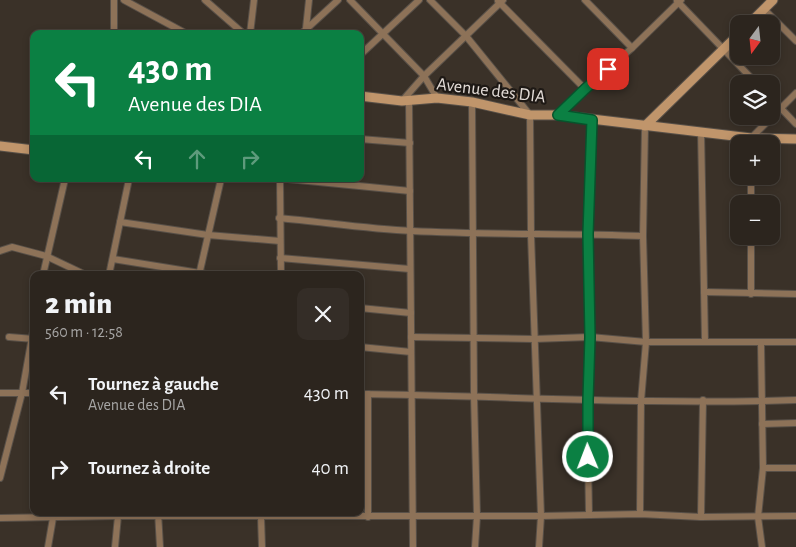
<!DOCTYPE html>
<html lang="fr">
<meta charset="utf-8">
<style>
:root{--surface:#2c251e;--page:#342d27;--text:#f1f3f6;--muted:#a6a5a4;--line:#48423c}
body{margin:0;font-family:"Alegreya Sans",sans-serif;background:var(--page);color:var(--text);height:100vh;display:flex;flex-direction:column;font-size:19px;white-space:nowrap}
*{box-sizing:border-box;margin:0}
p{font-size:16px;color:var(--muted)}
.icon{flex:none;width:28px;height:28px;fill:none;stroke:currentColor;stroke-width:2;stroke-linecap:round;stroke-linejoin:round}
.map{position:relative;flex:1;overflow:hidden}
.details{position:absolute;left:30px;top:271px;width:334px;height:245px;display:flex;flex-direction:column;background:var(--surface);border-radius:10px;box-shadow:0 2px 8px #0003,0 0 0 1px var(--line)}
.details>*{flex:none}
.hud{position:absolute;left:30px;top:30px;width:334px;height:152px;border-radius:10px;box-shadow:0 2px 8px #0003,0 0 0 1px var(--line);background:#0b8043;color:#fff;overflow:hidden}
.needle{width:32px;rotate:195deg}
.tools{position:absolute;left:730px;top:15px;display:grid;gap:10px}
.tools a{display:grid;place-items:center;width:50px;height:50px;border-radius:10px;background:var(--surface);box-shadow:0 2px 8px #0003,0 0 0 1px var(--line);font-size:25px}
.pin{position:absolute;display:grid;place-items:center;width:42px;height:42px;color:#fff;margin:-21px;border-radius:10px;box-shadow:0 2px 8px #0006}
.me{position:absolute;width:55px;margin:-28px;rotate:359deg;stroke-linejoin:round;filter:drop-shadow(0 0 4px #0008)}
.turn{display:flex;align-items:center;gap:18px;height:105px;padding:0 15px;font-size:22px}
.turn .icon{width:65px;height:65px;stroke-width:2.5}
.turn b{display:block;font-size:35px;line-height:42px}
.lanes{display:flex;align-items:center;height:48px;padding:0 15px;background:#0003;justify-content:center;gap:25px;direction:ltr}
.lanes .off{opacity:.35}
.round{display:grid;place-items:center;flex:none;width:52px;height:52px;border-radius:10px;background:var(--page)}
.overview{display:flex;align-items:center;justify-content:space-between;height:85px;padding:0 15px}
h1{font-size:30px;font-weight:800;line-height:38px}
ul{padding:0;list-style:none}
li{display:flex;align-items:center;gap:15px;height:75px;padding:0 15px}
li div{flex:1}
li b{display:block;font-size:19px}
li em{font-style:normal}
.map>svg:first-child{display:block}
.lines{fill:none;stroke-linecap:round;stroke-linejoin:round}
.street-casing{stroke:#585048;stroke-width:8}
.secondary-casing{stroke:#585048;stroke-width:11}
.street{stroke:#8d7258;stroke-width:6}
.secondary{stroke:#c0956b;stroke-width:9}
.route-casing{stroke:#07532c;stroke-width:12}
.route{stroke:#0b8043;stroke-width:9}
.labels{text-anchor:middle;dominant-baseline:central;stroke-width:4.5;stroke-linejoin:round;paint-order:stroke}
.street-label{font-size:18px;fill:#e3dcd7;stroke:#1e1915}
</style>
<div class="map">
<svg width="796" height="547" viewBox="0 0 796 547">
<rect width="100%" height="100%" fill="#3a3128"/>
<g class="lines">
<defs>
<g id="street">
<path d="M124,0L187,34"/>
<path d="M205,0L244,34"/>
<path d="M350,0L424,76L503,0"/>
<path d="M430,0L466,36L530,115L531,235L541,516L539,547"/>
<path d="M585,0L632,48"/>
<path d="M498,1L585,89"/>
<path d="M677,1L757,84"/>
<path d="M764,9L796,41"/>
<path d="M306,28L309,0"/>
<path d="M114,34V0"/>
<path d="M250,34L254,0"/>
<path d="M301,34L338,0"/>
<path d="M360,55L419,0"/>
<path d="M771,98L796,124"/>
<path d="M409,100L413,547"/>
<path d="M402,101L424,76L437,98"/>
<path d="M472,102L474,396L477,516L475,547"/>
<path d="M558,115L585,89L632,48L681,0"/>
<path d="M701,131L705,342"/>
<path d="M360,139L410,143"/>
<path d="M751,144V138L796,93"/>
<path d="M751,176V204"/>
<path d="M280,179L281,275"/>
<path d="M288,179L410,191"/>
<path d="M279,218C323,222 368,229 412,231C489,235 566,233 643,236"/>
<path d="M120,222L208,235L280,241"/>
<path d="M751,236V294"/>
<path d="M0,251L12,247L46,256L86,275"/>
<path d="M280,258L410,269"/>
<path d="M113,259L212,275"/>
<path d="M43,275L65,179"/>
<path d="M109,275L129,179"/>
<path d="M199,275L221,179"/>
<path d="M704,292L796,294"/>
<path d="M360,308L411,313"/>
<path d="M9,337L34,339"/>
<path d="M411,337L534,339L590,337L646,342H796"/>
<path d="M761,343L763,468L758,517L762,547"/>
<path d="M360,347L411,352"/>
<path d="M0,393H34"/>
<path d="M360,394C505,396 651,405 796,400"/>
<path d="M762,424L796,423"/>
<path d="M763,468H796"/>
<path d="M0,478L22,393L34,326"/>
<path d="M158,512L160,547"/>
<path d="M589,514L587,400L590,337L588,234L592,120"/>
<path d="M640,514L641,401L646,342L643,236L645,126"/>
<path d="M261,517L262,547"/>
<path d="M368,517V394"/>
<path d="M701,517L703,400"/>
<path d="M0,518L118,516H541L640,514L701,517L796,516"/>
<path d="M48,547L54,512"/>
<path d="M115,547L118,516"/>
</g>
<g id="secondary">
<path d="M749,24L773,0"/>
<path d="M360,96L402,101L437,98L472,102L530,115H558L751,138L796,139"/>
<path d="M645,126L739,34"/>
<path d="M0,146L34,150"/>
</g>
</defs>
<use href="#street" class="street-casing"/>
<use href="#secondary" class="secondary-casing"/>
<use href="#street" class="street"/>
<use href="#secondary" class="secondary"/>
</g>
<g class="lines">
<defs>
<path id="route" d="M588,457V400L590,337L588,234L592,120L558,115L585,89L608,69"/>
</defs>
<use href="#route" class="route-casing"/>
<use href="#route" class="route"/>
</g>
<g class="labels">
<g class="street-label">
<text transform="translate(491 91) rotate(7)">Avenue des DIA</text>
</g>
</g>
</svg>
<div class="tools">
<a><svg class="needle" viewBox="-14 -14 28 28"><path d="M0-13l5 13h-10z" fill="#e53935"/><path d="M0 13l5-13h-10z" fill="#a6a5a4"/></svg></a>
<a><svg class="icon" aria-label="layers" viewBox="0 0 24 24"><path d="M12 4l9 5-9 5-9-5zM3 14l9 5 9-5"/></svg></a>
<a>+</a>
<a>−</a>
</div>
<div class="pin" style="left:608px;top:69px;background:#d93025"><svg class="icon" aria-label="arrive" viewBox="0 0 24 24"><path d="M6 21V4h12l-3 4 3 4H6"/></svg></div>
<svg class="me" style="left:588px;top:457px" viewBox="-20 -20 40 40"><circle r="17" fill="#0b8043" stroke="#fff" stroke-width="3"/><path d="M0-11L8 9 0 5-8 9z" fill="#fff"/></svg>
<div class="hud">
<div class="turn"><svg class="icon" aria-label="left" viewBox="0 0 24 24"><path d="M17 20v-9H6M10 6l-5 5 5 5"/></svg><div><b>430 m</b>Avenue des DIA</div></div>
<div class="lanes"><svg class="icon" aria-label="left" viewBox="0 0 24 24"><path d="M17 20v-9H6M10 6l-5 5 5 5"/></svg><svg class="icon off" aria-label="ahead" viewBox="0 0 24 24"><path d="M12 20V5M6 11l6-6 6 6"/></svg><svg class="icon off" aria-label="right" viewBox="0 0 24 24"><path d="M7 20v-9h11M14 6l5 5-5 5"/></svg></div>
</div>
<section class="details">
<div class="overview"><div><h1>2 min</h1><p>560 m · 12:58</p></div><a class="round"><svg class="icon" aria-label="close" viewBox="0 0 24 24"><path d="M6 6l12 12M18 6L6 18"/></svg></a></div>
<ul>
<li><svg class="icon" aria-label="left" viewBox="0 0 24 24"><path d="M17 20v-9H6M10 6l-5 5 5 5"/></svg><div><b>Tournez à gauche</b><p>Avenue des DIA</p></div><em>430 m</em></li>
<li><svg class="icon" aria-label="right" viewBox="0 0 24 24"><path d="M7 20v-9h11M14 6l5 5-5 5"/></svg><div><b>Tournez à droite</b></div><em>40 m</em></li>
</ul>
</section>
</div>
